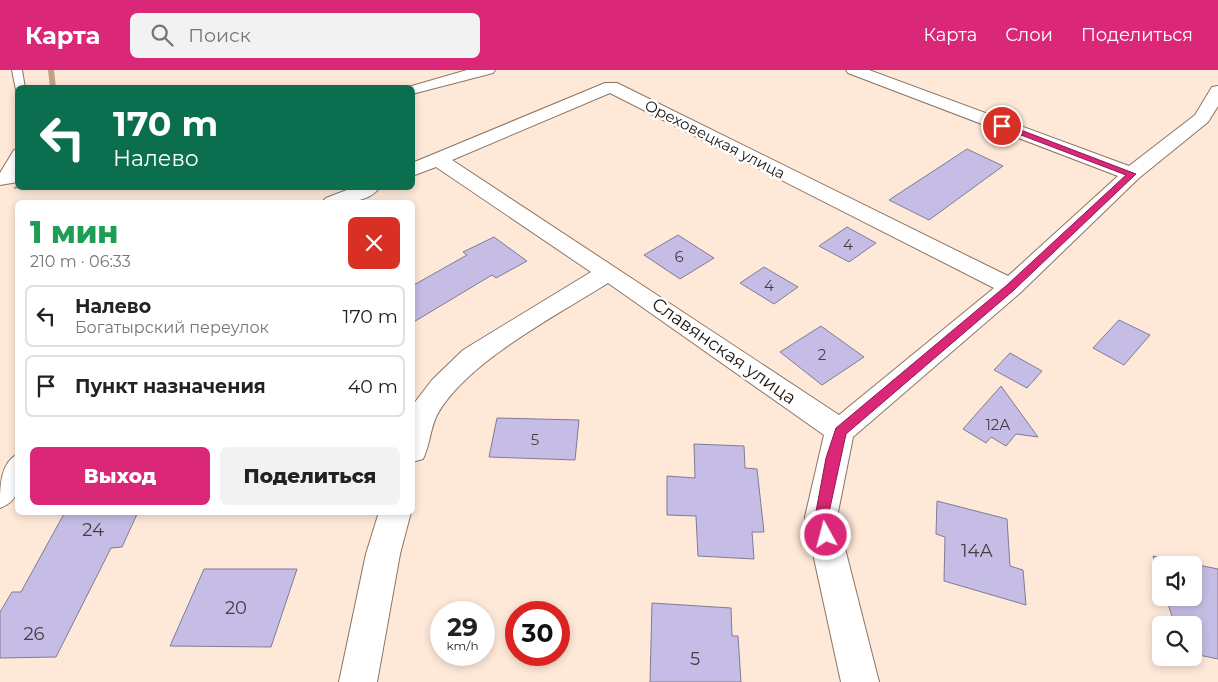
<!DOCTYPE html>
<html lang="ru">
<meta charset="utf-8">
<style>
:root{--surface:#fff;--page:#f2f2f2;--text:#222;--muted:#767676;--line:#e0e0e0;--accent:#db2777}
body{margin:0;font-family:Montserrat,sans-serif;background:var(--page);color:var(--text);height:100vh;display:flex;flex-direction:column;font-size:19px;white-space:nowrap}
*{box-sizing:border-box;margin:0}
p{font-size:16px;color:var(--muted)}
.icon{flex:none;width:28px;height:28px;fill:none;stroke:currentColor;stroke-width:2;stroke-linecap:round;stroke-linejoin:round}
.map{position:relative;flex:1;overflow:hidden}
.sheet{position:absolute;left:15px;top:130px;width:400px;height:315px;display:flex;flex-direction:column;background:var(--surface);border-radius:8px;box-shadow:0 2px 8px #0003}
.sheet>*{flex:none}
.hud{position:absolute;left:15px;top:15px;width:400px;height:105px;border-radius:8px;box-shadow:0 2px 8px #0003;background:#0b6e4f;color:#fff;overflow:hidden}
.buttons{position:absolute;left:1152px;top:486px;display:grid;gap:10px}
.buttons a{display:grid;place-items:center;width:50px;height:50px;border-radius:8px;background:var(--surface);box-shadow:0 2px 8px #0003;font-size:25px}
.speed{position:absolute;left:430px;top:531px;display:flex;gap:10px;font-size:25px;font-weight:700;text-align:center}
.speed>*{display:grid;place-content:center;width:65px;height:65px;border-radius:50%;background:var(--surface);box-shadow:0 2px 8px #0003;line-height:1}
.speed small{font-size:12px;font-weight:400}
.speed .limit{border:8px solid #d22;background:#fff;color:#111}
.pin{position:absolute;display:grid;place-items:center;width:42px;height:42px;color:#fff;margin:-21px;border:2px solid #fff;border-radius:50%;box-shadow:0 1px 5px #0007}
.me{position:absolute;width:55px;margin:-28px;rotate:353deg;stroke-linejoin:round;filter:drop-shadow(0 0 4px #0008)}
.turn{display:flex;align-items:center;gap:18px;height:105px;padding:0 15px;font-size:22px}
.turn .icon{width:65px;height:65px;stroke-width:2.5}
.turn b{display:block;font-size:35px;line-height:42px}
.round{display:grid;place-items:center;flex:none;width:52px;height:52px;border-radius:8px;background:var(--page)}
.overview{display:flex;align-items:center;justify-content:space-between;height:85px;padding:0 15px}
h1{font-size:30px;font-weight:800;line-height:38px;color:#1e9e55}
.action{display:flex;gap:10px;margin-top:auto;padding:10px 15px}
.action a{flex:1;height:58px;border-radius:8px;background:var(--accent);color:#fff;font-size:20px;font-weight:800;line-height:58px;text-align:center}
.action a+a{background:var(--page);color:var(--text)}
ul{padding:0;list-style:none}
li{display:flex;align-items:center;gap:15px;height:62px;margin:0 10px 8px;padding:0 5px;border:2px solid var(--line);border-radius:8px}
li div{flex:1}
li b{display:block;font-size:19px}
li em{font-style:normal}
header{display:flex;align-items:center;gap:30px;box-sizing:border-box;height:70px;padding:0 25px;background:var(--accent);color:#fff}
header strong{font-size:24px}
nav{display:flex;gap:28px;margin-inline-start:auto;font-size:18px}
.search{width:350px;height:45px;background:var(--page);display:flex;align-items:center;gap:12px;box-sizing:border-box;padding:0 18px;border-radius:8px;color:var(--muted);font-size:19px}
.map>svg:first-child{display:block}
.lines{fill:none;stroke-linecap:round;stroke-linejoin:round}
.stream{fill:#c3a085;fill-rule:evenodd}
.building{fill:#c5bde5;stroke:#807b96}
.service-casing{stroke:#8d7563;stroke-width:2}
.minor-casing{stroke:#8d7563;stroke-width:2}
.service{fill:#fff;fill-rule:evenodd}
.minor{fill:#fff;fill-rule:evenodd}
.route{fill:#db2777;stroke:#8e194d}
.labels{text-anchor:middle;dominant-baseline:central;stroke-width:5;stroke-linejoin:round;paint-order:stroke}
.far-street-label{font-size:15px;fill:#1d140d;stroke:#fff}
.number-label{font-size:15px;fill:#473e43}
.street-label{font-size:18px;fill:#1d140d;stroke:#fff}
.near-number-label{font-size:18px;fill:#473e43}
</style>
<header>
<strong>Карта</strong>
<div class="search"><svg class="icon" aria-label="search" viewBox="0 0 24 24"><circle cx="10" cy="10" r="6"/><path d="M15 15l6 6"/></svg>Поиск</div>
<nav><a>Карта</a><a>Слои</a><a>Поделиться</a></nav>
</header>
<div class="map">
<svg width="1218" height="612" viewBox="0 0 1218 612">
<rect width="100%" height="100%" fill="#fee8d8"/>
<g class="lines">
<g class="stream">
<path d="M48,0H54L56,18H50Z"/>
<path d="M18,115V118H20L14,119V117Z"/>
</g>
</g>
<g class="building">
<path d="M967,79L1003,96L929,150L889,130Z"/>
<path d="M847,157L876,173L849,192L819,176Z"/>
<path d="M678,165L714,188L680,209L644,185Z"/>
<path d="M494,167L527,191L496,208L492,205L412,253V216L467,185L463,182Z"/>
<path d="M764,197L798,217L774,234L740,213Z"/>
<path d="M1119,250L1150,265L1124,295L1093,278Z"/>
<path d="M821,256L864,287L822,315L780,282Z"/>
<path d="M1010,283L1042,301L1027,318L994,300Z"/>
<path d="M1001,316L1038,367L1016,364L1006,376L991,367L986,373L963,359Z"/>
<path d="M497,348L579,350L575,390L489,387Z"/>
<path d="M694,374L744,376L745,398L757,399L764,462H752L754,489L698,486L696,446L667,445V406L695,408Z"/>
<path d="M937,431L1007,449L1010,496L1023,500L1026,535L944,511L945,467L936,464Z"/>
<path d="M65,442H138L122,477L111,478L56,587L0,588V542L12,522H21Z"/>
<path d="M1153,486L1218,499V589L1194,584V555H1175L1166,528H1194V495H1161V512Z"/>
<path d="M204,499H297L271,577L170,576Z"/>
<path d="M652,533L731,538L732,566H738L741,612H650Z"/>
</g>
<g class="lines">
<defs>
<g id="service">
<path d="M12,0H22L25,18H18L16,20Z"/>
<path d="M18,79V95L8,112H0V103L14,80Z"/>
</g>
<g id="minor">
<path d="M467,0H495L493,3L412,24V18H405Z"/>
<path d="M846,0H869L1129,96L1195,45L1212,17L1218,16V36L1208,52L1139,108L1020,223L853,367L837,447L879,612H841L805,447L824,365L608,213C556,246 466,292 437,345C430,359 430,375 423,389L412,392V336L432,310L463,280L591,202L436,97L412,106V93L605,13H617L1008,206L1118,106L848,3ZM610,23L994,218L839,345L452,90Z"/>
<path d="M18,100V112L0,115V103Z"/>
<path d="M352,118H379C369,133 339,134 322,132L326,128Z"/>
<path d="M18,384C18,407 25,429 0,438C0,416 0,393 18,384Z"/>
<path d="M379,442H411L400,484L377,612H339L366,484Z"/>
</g>
</defs>
<use href="#service" class="service-casing"/>
<use href="#minor" class="minor-casing"/>
<use href="#service" class="service"/>
<use href="#minor" class="minor"/>
</g>
<path class="route" d="M1000,54H1005L1136,104L1014,220L846,364L828,447L833,465L831,470L826,471L821,470L815,447L826,388L836,358L1007,215L1126,105L1000,57Z"/>
<g class="labels">
<g class="far-street-label">
<text transform="translate(715 69) rotate(27)">Ореховецкая улица</text>
</g>
<g class="number-label">
<text x="848" y="174">4</text>
<text x="679" y="186">6</text>
<text x="769" y="215">4</text>
<text x="822" y="284">2</text>
<text x="998" y="354">12А</text>
<text x="535" y="369">5</text>
</g>
<g class="street-label">
<text transform="translate(724 281) rotate(35)">Славянская улица</text>
</g>
<g class="near-number-label">
<text x="93" y="460">24</text>
<text x="977" y="481">14А</text>
<text x="236" y="538">20</text>
<text x="34" y="564">26</text>
<text x="695" y="589">5</text>
</g>
</g>
</svg>
<div class="buttons">
<a><svg class="icon" aria-label="sound" viewBox="0 0 24 24"><path d="M4 9h4l5-4v14l-5-4H4zM17 9q2 3 0 6"/></svg></a>
<a><svg class="icon" aria-label="search" viewBox="0 0 24 24"><circle cx="10" cy="10" r="6"/><path d="M15 15l6 6"/></svg></a>
</div>
<div class="speed"><div>29<small>km/h</small></div><div class="limit">30</div></div>
<div class="pin" style="left:1002px;top:56px;background:#d93025"><svg class="icon" aria-label="arrive" viewBox="0 0 24 24"><path d="M6 21V4h12l-3 4 3 4H6"/></svg></div>
<svg class="me" style="left:826px;top:465px" viewBox="-20 -20 40 40"><circle r="17" fill="#db2777" stroke="#fff" stroke-width="3"/><path d="M0-11L8 9 0 5-8 9z" fill="#fff"/></svg>
<div class="hud">
<div class="turn"><svg class="icon" aria-label="left" viewBox="0 0 24 24"><path d="M17 20v-9H6M10 6l-5 5 5 5"/></svg><div><b>170 m</b>Налево</div></div>
</div>
<section class="sheet">
<div class="overview"><div><h1>1 мин</h1><p>210 m · 06:33</p></div><a class="round" style="background:#d93025;color:#fff"><svg class="icon" aria-label="close" viewBox="0 0 24 24"><path d="M6 6l12 12M18 6L6 18"/></svg></a></div>
<ul>
<li><svg class="icon" aria-label="left" viewBox="0 0 24 24"><path d="M17 20v-9H6M10 6l-5 5 5 5"/></svg><div><b>Налево</b><p>Богатырский переулок</p></div><em>170 m</em></li>
<li><svg class="icon" aria-label="arrive" viewBox="0 0 24 24"><path d="M6 21V4h12l-3 4 3 4H6"/></svg><div><b>Пункт назначения</b></div><em>40 m</em></li>
</ul>
<div class="action"><a>Выход</a><a>Поделиться</a></div>
</section>
</div>
